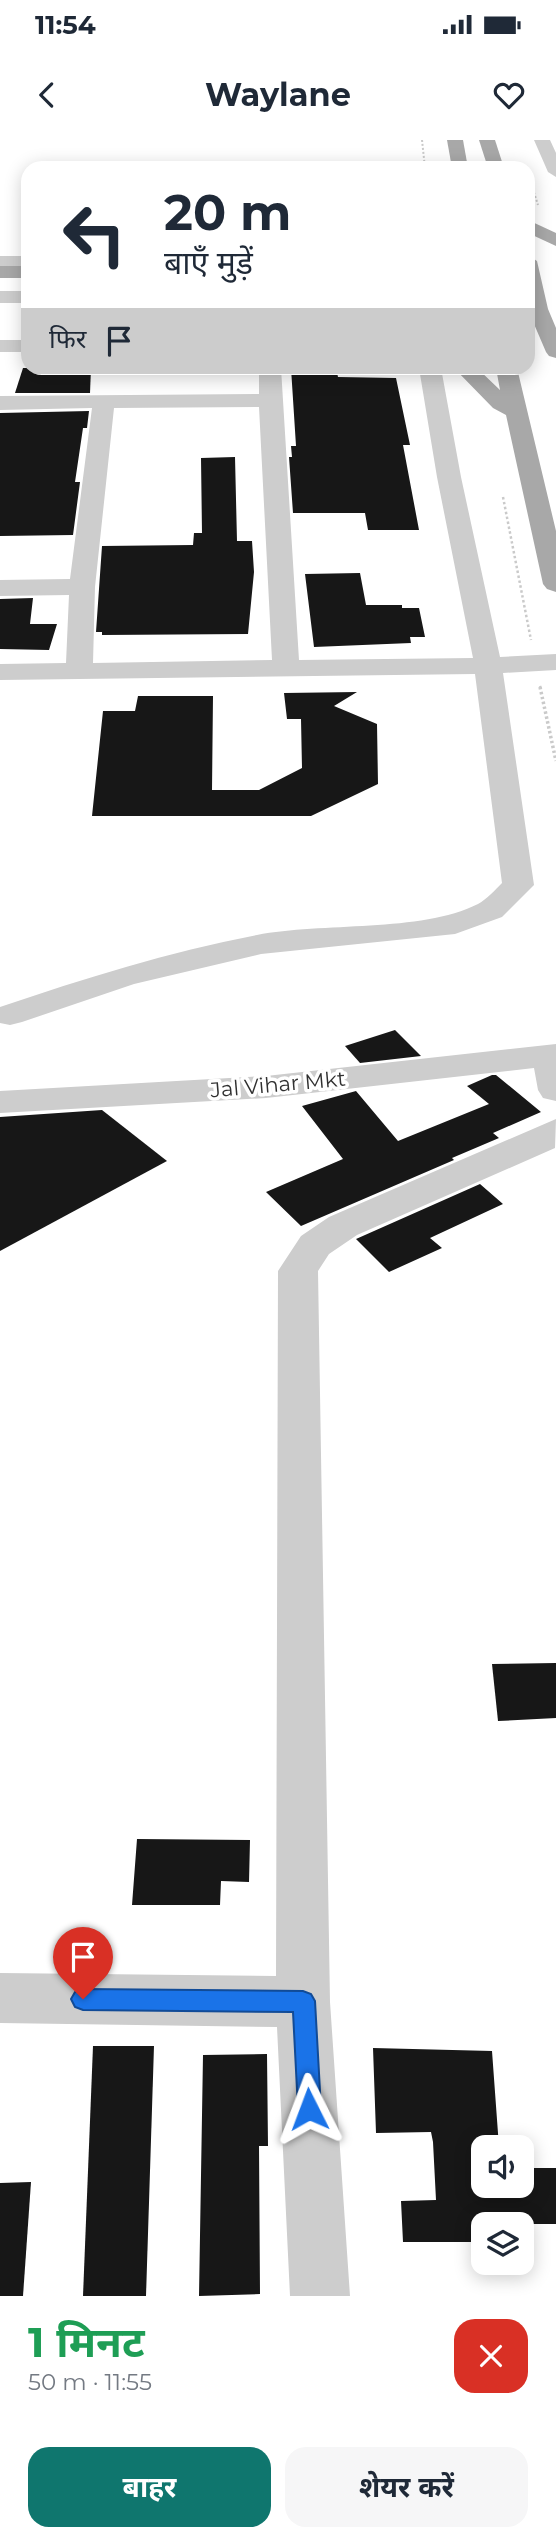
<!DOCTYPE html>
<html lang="hi">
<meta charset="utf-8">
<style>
:root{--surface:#fff;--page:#f6f6f7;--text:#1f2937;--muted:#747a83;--accent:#0f766e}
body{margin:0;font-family:Montserrat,"Noto Sans Devanagari",sans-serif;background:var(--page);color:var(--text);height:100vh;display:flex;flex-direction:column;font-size:26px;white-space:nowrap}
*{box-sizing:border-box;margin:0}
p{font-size:23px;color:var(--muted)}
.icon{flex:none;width:38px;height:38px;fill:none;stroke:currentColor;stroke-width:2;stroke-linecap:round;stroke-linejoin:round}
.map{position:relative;height:2156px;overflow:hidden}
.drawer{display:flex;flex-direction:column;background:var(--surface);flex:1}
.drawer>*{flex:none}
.guide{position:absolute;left:21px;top:21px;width:514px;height:214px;border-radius:21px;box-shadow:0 4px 18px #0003;background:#fff;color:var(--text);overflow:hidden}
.tools{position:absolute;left:471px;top:1995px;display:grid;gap:14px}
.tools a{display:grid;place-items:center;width:63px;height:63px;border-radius:14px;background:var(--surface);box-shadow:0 4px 18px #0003;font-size:35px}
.pin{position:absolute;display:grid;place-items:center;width:60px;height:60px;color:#fff;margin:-72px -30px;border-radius:50% 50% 50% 0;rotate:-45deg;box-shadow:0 0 7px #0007}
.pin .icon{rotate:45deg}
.me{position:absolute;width:77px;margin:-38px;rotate:357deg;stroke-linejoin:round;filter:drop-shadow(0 0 5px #0008)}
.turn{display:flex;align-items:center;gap:24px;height:147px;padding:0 28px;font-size:32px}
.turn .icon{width:91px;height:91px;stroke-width:2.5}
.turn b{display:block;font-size:49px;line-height:60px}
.then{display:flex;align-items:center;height:66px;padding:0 28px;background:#0003;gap:14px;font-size:26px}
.round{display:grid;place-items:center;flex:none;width:74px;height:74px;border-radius:21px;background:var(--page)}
.overview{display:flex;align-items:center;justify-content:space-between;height:119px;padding:0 28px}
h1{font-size:42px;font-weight:700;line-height:52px;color:#1e9e55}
.cta{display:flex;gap:14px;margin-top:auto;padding:14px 28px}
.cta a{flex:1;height:80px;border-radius:21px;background:var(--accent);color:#fff;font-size:28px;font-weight:700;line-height:80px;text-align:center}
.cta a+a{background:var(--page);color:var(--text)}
.status{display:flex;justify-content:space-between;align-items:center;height:49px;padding:0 35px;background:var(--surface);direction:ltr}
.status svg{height:19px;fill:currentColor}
header{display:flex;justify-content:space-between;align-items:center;height:91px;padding:0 28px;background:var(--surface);font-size:32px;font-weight:700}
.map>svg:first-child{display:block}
.building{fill:#171717}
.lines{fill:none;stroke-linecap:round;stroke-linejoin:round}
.path-far2{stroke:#cacaca;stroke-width:2;stroke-dasharray:2 2;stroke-linecap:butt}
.path-far1{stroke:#cacaca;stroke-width:2.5;stroke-dasharray:2.5 2.5;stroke-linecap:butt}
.path{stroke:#cacaca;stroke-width:3.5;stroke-dasharray:2.5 2.5;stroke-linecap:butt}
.minor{fill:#cdcdcd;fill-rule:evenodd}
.major{fill:#a8a8a8;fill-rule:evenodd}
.route{fill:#1a73e8;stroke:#114b97;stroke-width:2}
.labels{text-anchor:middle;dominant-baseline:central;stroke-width:7;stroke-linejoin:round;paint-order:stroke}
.street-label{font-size:21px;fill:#303030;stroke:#fff}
</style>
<div class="status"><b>11:54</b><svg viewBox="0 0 49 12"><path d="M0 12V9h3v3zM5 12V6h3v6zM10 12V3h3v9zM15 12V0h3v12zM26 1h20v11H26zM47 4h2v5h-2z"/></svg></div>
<header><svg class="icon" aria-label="back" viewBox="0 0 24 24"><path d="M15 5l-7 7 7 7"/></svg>Waylane<svg class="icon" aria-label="heart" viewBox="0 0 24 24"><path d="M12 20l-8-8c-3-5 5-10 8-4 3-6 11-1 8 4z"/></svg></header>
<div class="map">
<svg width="556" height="2156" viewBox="0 0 556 2156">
<rect width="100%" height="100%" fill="#fff"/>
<g class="building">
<path d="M23,228H91L90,253H15Z"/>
<path d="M291,228H336L338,237L396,238L410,305H403L419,390H368L365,373H293L289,317H292L291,306H296Z"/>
<path d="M89,271L87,288H83L75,342H80L73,395L0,396V273Z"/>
<path d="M235,317L237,401H252L254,432L248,494L102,495V492H96L102,406L193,405L194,393H202L201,318Z"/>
<path d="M360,433L366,465H402V468H419L425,497H410L411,503L314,507L305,434Z"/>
<path d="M33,458L30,484H57L49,510L0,509V459Z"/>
<path d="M357,552L334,566L377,584L378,644L311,676H92L103,571H135L138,556H213L212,650H259L302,628L301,579H287L284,553Z"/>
<path d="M395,890L421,916L360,923L345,906Z"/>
<path d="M492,935H496L541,972L493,993L499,998L452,1018L454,1020L301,1086L266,1052L343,1019L302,966L356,951L398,1001L489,964L467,946Z"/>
<path d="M102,970L167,1021L0,1111V977Z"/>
<path d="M480,1044L503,1064L430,1098L442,1108L389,1132L356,1099Z"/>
<path d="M556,1523V1578L498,1581L492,1524Z"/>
<path d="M137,1699L250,1700L249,1742L221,1741L220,1765H132Z"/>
<path d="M93,1906H154L146,2156H83Z"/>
<path d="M373,1908L492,1911L499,2007H483V2046H522V2028H556V2084H483V2102H403L401,2061L436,2060L433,2002L431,1992L376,1993Z"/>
<path d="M267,1914L268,2006H259L260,2154L199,2156L203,1915Z"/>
<path d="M31,2042L23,2156H0V2043Z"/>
</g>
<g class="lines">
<g class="path-far2">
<path d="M422,0L425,28"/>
<path d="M529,37L538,65"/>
</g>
<g class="path-far1">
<path d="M503,357L531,500"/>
<path d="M540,546L541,549"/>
</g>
<path class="path" d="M540,547L556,621"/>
<g class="minor">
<path d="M534,0H550L556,13V37L548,32Z"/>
<rect x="0" y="116" width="28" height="12"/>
<rect x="0" y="151" width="28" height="12"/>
<rect x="0" y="200" width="28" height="12"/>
<path d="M259,228H281L299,520L473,518L437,337L419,228H441L461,337L500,517L556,514V530L503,533L534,745L502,777L455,794L261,814L134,844L22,882L10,885L0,883V867C85,838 169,812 257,795C322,782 420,793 478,764C487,759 495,750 502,743L475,534L0,540V524L66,523L69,455L0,456V440L70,439L92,268L0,270V256L259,254ZM259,267L272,520L93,523L95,447L114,268Z"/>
<path d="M556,904V961L543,958L538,950L534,928L266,958L0,973V951L266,936Z"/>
<path d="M556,979L555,1008L357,1095L329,1114L318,1131L330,1862L350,2156H290L277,1887L0,1883V1833L276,1836L278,1131L301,1096L329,1077Z"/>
</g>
<g class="major">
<path d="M447,0H463L468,28H452Z"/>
<path d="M479,0H495L504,28H488Z"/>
<path d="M528,80L556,93V106L528,93Z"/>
<path d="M528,115L537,121L548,169L556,188V218L549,216L546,212L528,170Z"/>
<rect x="0" y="126" width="28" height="12"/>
<path d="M454,228H477L500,250L496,228H517L556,391V452L547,449L543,444L506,275L493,268Z"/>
</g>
</g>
<path class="route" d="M83,1849L303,1851L311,1854L315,1861L321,1969L318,1977L309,1980L301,1977L298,1969L293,1872L83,1870L75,1867L71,1859L75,1852Z"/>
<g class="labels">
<g class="street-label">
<text transform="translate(278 944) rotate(-5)">Jal Vihar Mkt</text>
</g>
</g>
</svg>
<div class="tools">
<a><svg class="icon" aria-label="sound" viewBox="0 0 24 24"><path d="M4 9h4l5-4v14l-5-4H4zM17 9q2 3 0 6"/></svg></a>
<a><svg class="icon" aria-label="layers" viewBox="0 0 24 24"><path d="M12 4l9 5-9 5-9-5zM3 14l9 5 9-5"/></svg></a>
</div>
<div class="pin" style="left:83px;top:1859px;background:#d93025"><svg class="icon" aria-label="arrive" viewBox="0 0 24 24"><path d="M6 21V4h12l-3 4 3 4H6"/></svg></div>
<svg class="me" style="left:309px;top:1969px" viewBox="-20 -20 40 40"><path d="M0-17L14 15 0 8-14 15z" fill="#1a73e8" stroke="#fff" stroke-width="4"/></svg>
<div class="guide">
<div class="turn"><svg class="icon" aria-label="left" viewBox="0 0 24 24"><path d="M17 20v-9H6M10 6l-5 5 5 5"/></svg><div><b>20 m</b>बाएँ मुड़ें</div></div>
<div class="then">फिर<svg class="icon" aria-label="arrive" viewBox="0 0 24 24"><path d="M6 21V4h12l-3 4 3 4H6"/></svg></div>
</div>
</div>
<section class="drawer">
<div class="overview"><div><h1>1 मिनट</h1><p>50 m · 11:55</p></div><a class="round" style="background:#d93025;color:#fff"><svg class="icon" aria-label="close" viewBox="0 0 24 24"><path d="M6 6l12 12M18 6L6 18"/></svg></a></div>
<div class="cta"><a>बाहर</a><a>शेयर करें</a></div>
</section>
